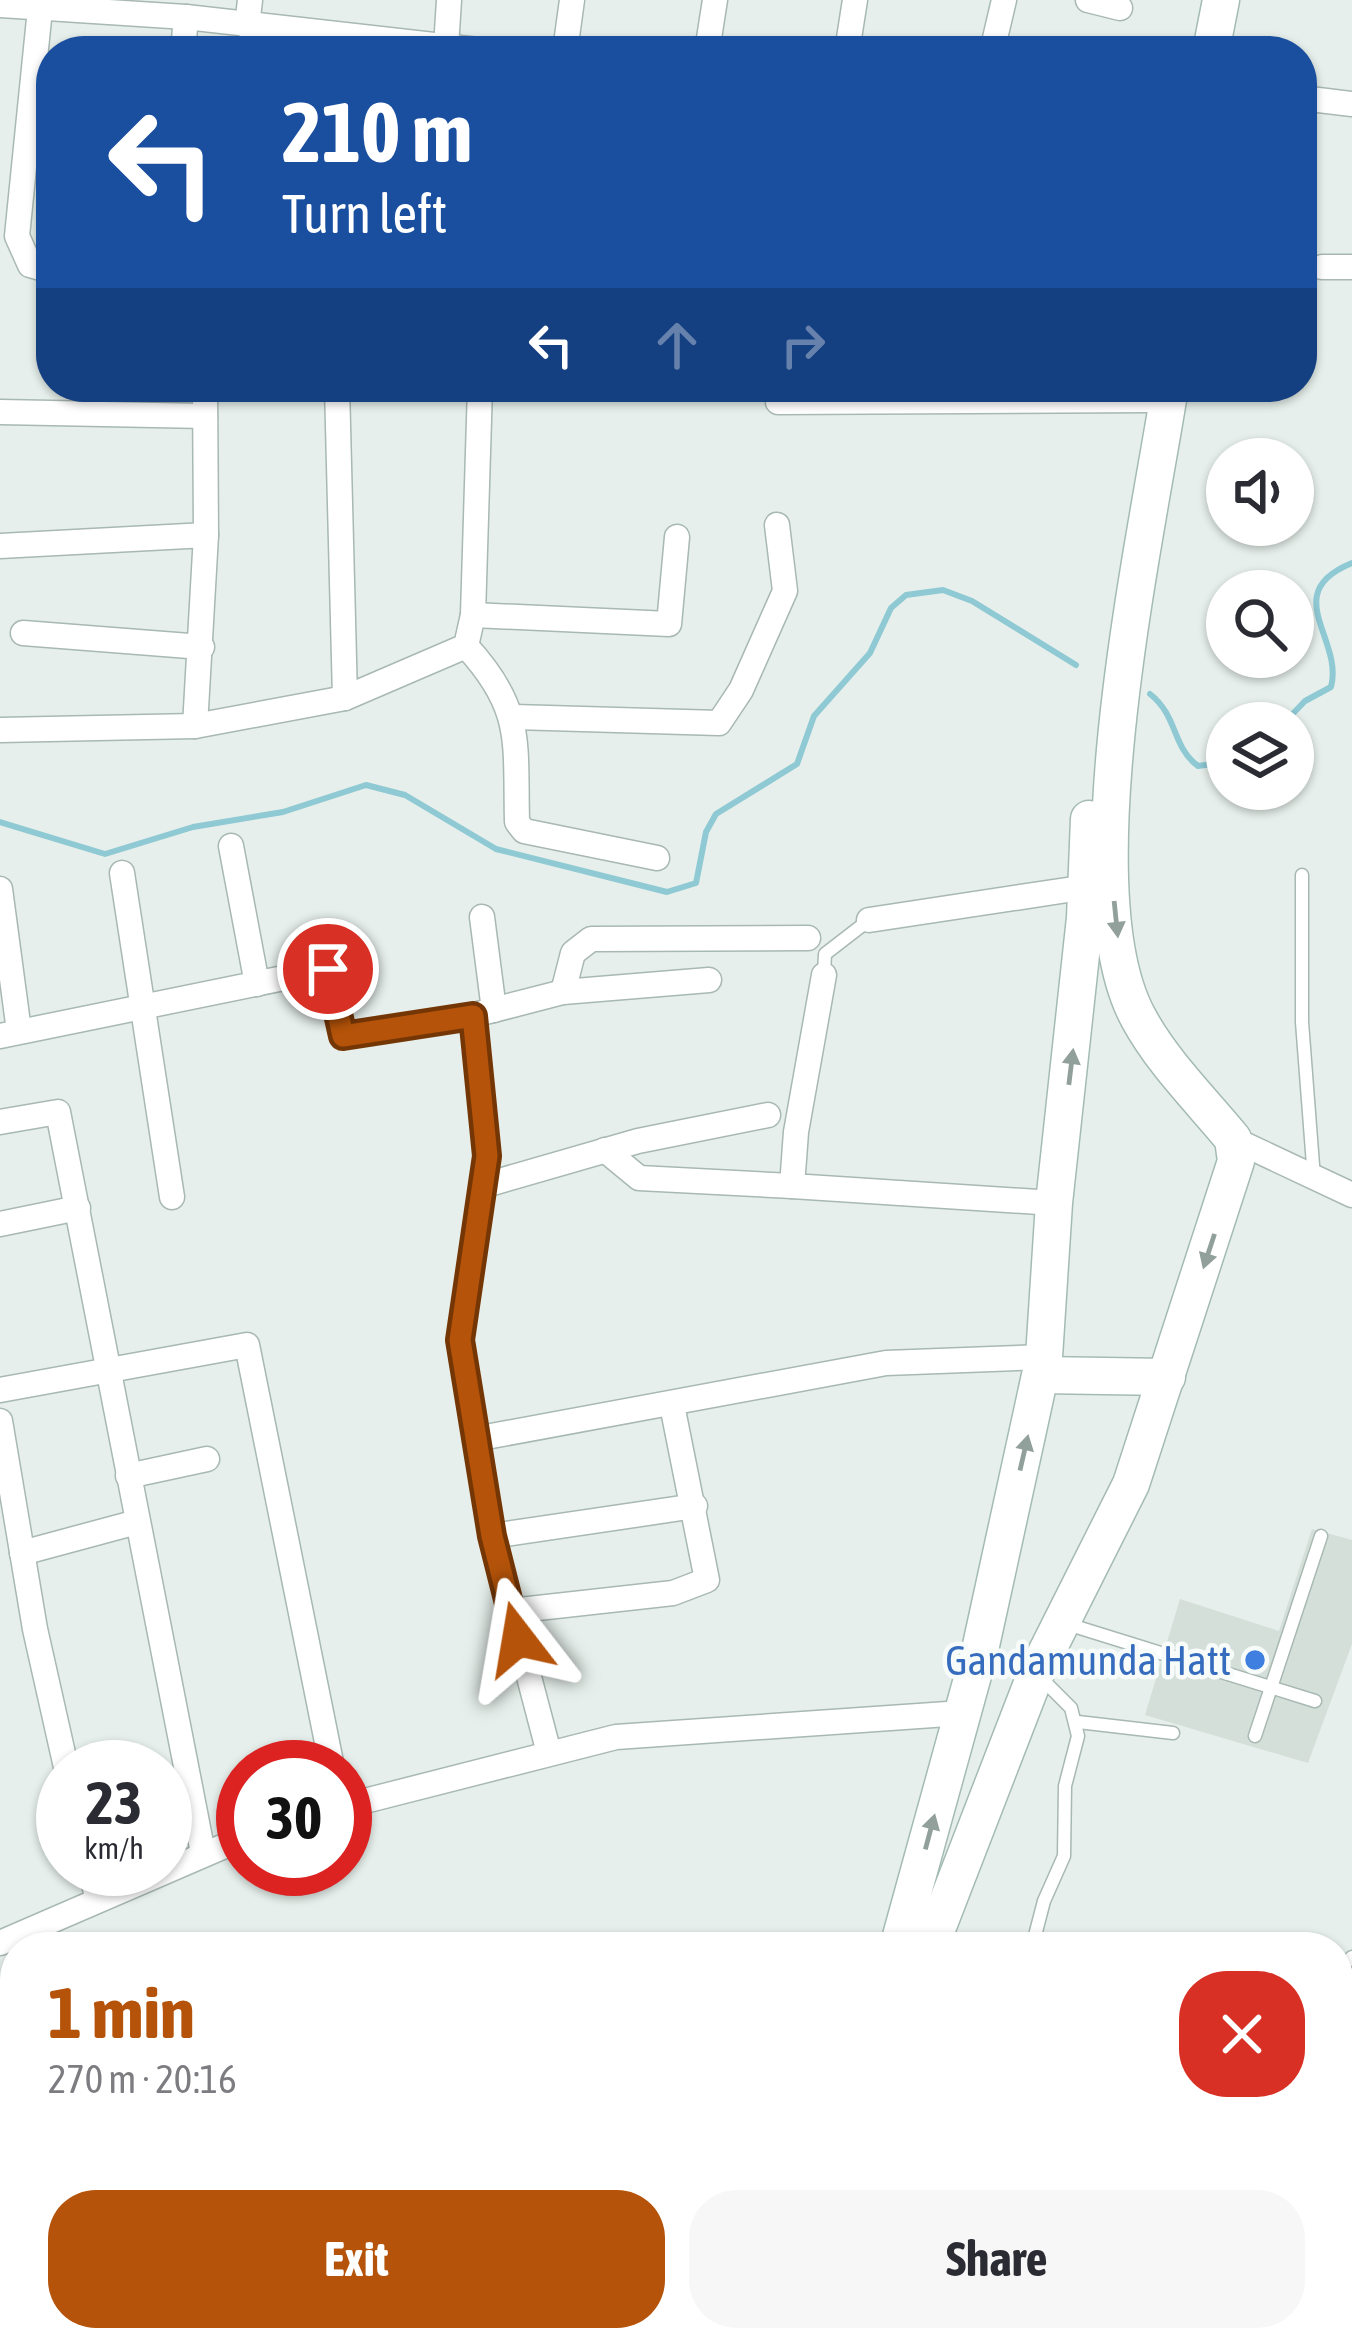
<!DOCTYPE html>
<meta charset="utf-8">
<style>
:root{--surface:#fff;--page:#f7f7f7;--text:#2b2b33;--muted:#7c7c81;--accent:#b45309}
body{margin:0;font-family:"Asap Condensed",sans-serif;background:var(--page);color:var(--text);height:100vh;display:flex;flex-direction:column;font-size:45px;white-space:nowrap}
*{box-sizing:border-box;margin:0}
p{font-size:39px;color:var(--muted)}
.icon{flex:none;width:66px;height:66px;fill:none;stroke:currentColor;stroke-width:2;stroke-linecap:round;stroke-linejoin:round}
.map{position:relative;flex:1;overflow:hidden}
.sheet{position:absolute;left:0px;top:1932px;width:1353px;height:420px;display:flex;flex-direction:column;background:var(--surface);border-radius:48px 48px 0 0;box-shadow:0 3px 9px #0004}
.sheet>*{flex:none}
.guide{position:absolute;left:36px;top:36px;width:1281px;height:366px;border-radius:48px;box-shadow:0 3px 9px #0004;background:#1a4fa0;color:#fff;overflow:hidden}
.buttons{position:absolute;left:1206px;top:438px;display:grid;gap:24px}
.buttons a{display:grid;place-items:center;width:108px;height:108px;border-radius:50%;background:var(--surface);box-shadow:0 3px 9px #0004;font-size:60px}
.speed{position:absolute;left:36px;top:1740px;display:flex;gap:24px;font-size:60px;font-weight:700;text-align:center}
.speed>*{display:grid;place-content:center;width:156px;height:156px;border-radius:50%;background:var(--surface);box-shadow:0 3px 9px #0004;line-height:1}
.speed small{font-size:30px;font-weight:400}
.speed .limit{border:18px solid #d22;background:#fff;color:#111}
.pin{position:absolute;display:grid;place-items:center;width:102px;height:102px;color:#fff;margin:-51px;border:6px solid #fff;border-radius:50%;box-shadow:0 3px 12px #0007}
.me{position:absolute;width:132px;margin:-66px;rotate:346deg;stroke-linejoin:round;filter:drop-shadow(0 0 9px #0008)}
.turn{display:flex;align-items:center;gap:42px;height:252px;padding:0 48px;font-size:54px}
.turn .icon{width:156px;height:156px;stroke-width:2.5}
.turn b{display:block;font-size:84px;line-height:102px}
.lanes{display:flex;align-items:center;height:114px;padding:0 48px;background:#0003;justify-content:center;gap:60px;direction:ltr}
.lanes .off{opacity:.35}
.round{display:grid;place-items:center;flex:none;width:126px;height:126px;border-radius:48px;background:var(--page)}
.headline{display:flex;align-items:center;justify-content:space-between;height:204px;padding:0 48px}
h1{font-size:72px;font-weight:700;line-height:90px;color:var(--accent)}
.action{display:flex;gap:24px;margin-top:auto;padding:24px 48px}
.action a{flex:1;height:138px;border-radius:48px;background:var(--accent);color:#fff;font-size:48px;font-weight:700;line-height:138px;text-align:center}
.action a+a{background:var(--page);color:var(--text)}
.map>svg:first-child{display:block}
.built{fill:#d4dfda}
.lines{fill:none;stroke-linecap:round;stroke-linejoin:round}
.stream{stroke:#8ec9d4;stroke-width:6}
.lane-casing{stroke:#a8b8b2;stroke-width:15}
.street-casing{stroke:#a8b8b2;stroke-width:27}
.secondary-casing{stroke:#a4bbb3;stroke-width:39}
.lane{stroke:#fff;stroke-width:12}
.street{stroke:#fff;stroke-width:24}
.secondary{stroke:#fff;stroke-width:36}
.oneway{fill:#92a09c}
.route-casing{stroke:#753606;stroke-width:30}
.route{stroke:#b45309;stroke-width:21}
.shop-dot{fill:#3f7fe0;stroke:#f7fbf9;stroke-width:4.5}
.labels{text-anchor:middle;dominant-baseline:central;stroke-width:9;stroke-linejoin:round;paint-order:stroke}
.shop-label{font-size:42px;fill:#366cbe;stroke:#f7fbf9;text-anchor:end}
</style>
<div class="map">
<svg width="1352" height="2352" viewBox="0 0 1352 2352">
<rect width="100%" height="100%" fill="#e6efeb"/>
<path class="built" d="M1312,1529L1352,1540V1644L1308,1763L1145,1715L1180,1599L1279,1631Z"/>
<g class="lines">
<g class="stream">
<path d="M1150,694C1178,716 1172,747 1198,766L1227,762"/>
<path d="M1284,723L1305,701L1331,687C1344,639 1278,593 1352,563"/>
<path d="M0,822L105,854L193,827L283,812L366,785L405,795L496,849L667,892L696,883L706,832L716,814L797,764L814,716L870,653L891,608L906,595L943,590L972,601L1076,665"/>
</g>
<defs>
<g id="lane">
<path d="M1302,875V1022L1314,1178"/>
<path d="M824,974L825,954L869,920"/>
<path d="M1064,1623L1315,1701"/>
<path d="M1078,1722L1173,1733"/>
<path d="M1255,1736L1321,1536"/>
<path d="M1032,1947L1044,1901L1064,1856L1065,1786L1078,1736L1071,1708L1041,1678"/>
<path d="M1338,1970L1352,1957"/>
<path d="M201,2352L225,2337"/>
<path d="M698,2352L719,2337"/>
</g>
<g id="street">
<path d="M1088,0L1120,8"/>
<path d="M0,5L186,17L487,51"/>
<path d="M40,9L17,236L30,265L51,271"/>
<path d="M247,26L250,0"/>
<path d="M446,47L449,0"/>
<path d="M183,51L186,17"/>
<path d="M565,51L572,0"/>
<path d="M707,51L715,0"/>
<path d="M847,51L855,0"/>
<path d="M992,51L1004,0"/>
<path d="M1302,98L1352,104"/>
<path d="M1322,267H1352"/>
<path d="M205,387L206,535"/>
<path d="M337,387L345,698"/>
<path d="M778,402L1150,400"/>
<path d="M0,412L205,416"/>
<path d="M0,546L206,535L195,726"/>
<path d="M473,615L669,624L677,537"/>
<path d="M23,633L202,647"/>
<path d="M466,646C524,709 515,741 517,822L524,831L657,858"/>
<path d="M514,717L719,723L741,690L785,591L777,525"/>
<path d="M0,730L195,726L345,698L466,646L473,615L480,387"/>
<path d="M231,846L257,984"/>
<path d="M122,873L172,1197"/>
<path d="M0,889L19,1031"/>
<path d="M482,917L494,1010"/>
<path d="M869,920L1087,887"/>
<path d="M824,975L796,1132L792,1186L1054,1203"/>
<path d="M563,992L573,953L591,939L808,938"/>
<path d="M474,1015L563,992L709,980"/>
<path d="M0,1036L328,969L343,1036L474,1015L487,1156L460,1340L492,1536L549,1753"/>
<path d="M0,1122L58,1112L203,1853"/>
<path d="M1233,1139L1352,1195"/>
<path d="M605,1150L639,1178L792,1186"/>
<path d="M482,1186L638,1141L768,1115"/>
<path d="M0,1224L78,1208"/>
<path d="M0,1390L247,1345L332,1767"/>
<path d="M0,1421L35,1629L66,1767"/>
<path d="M475,1439L886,1363L1044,1357"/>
<path d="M128,1476L207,1459"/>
<path d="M492,1536L695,1506"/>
<path d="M22,1553L137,1522"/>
<path d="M511,1611L673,1593L707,1580L672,1405"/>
<path d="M345,1806L616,1737L962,1713"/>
<path d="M90,1869L98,1900"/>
<path d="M0,1943L243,1838"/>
</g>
<g id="secondary">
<path d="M1211,51L1221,0"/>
<path d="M1041,1375L1167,1377"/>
<path d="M898,1947L980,1650L1044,1357L1054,1203L1085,918L1089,819"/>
<path d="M930,1947L1036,1673L1131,1484L1236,1161L1233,1139C1201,1100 1162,1062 1138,1017C1068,888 1147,535 1170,387"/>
<path d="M799,2352L803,2337"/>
<path d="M830,2352L834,2337"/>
</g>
</defs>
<use href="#lane" class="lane-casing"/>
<use href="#street" class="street-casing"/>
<use href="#secondary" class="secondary-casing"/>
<use href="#lane" class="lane"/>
<use href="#street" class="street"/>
<use href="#secondary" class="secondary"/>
</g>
<defs><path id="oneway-solid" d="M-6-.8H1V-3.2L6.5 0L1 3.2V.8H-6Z" transform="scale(3)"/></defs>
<g class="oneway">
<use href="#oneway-solid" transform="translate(1116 919) rotate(84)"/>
<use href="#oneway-solid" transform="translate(1071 1067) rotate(-83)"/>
<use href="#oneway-solid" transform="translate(1209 1251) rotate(108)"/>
<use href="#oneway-solid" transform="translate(1024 1453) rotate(-77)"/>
<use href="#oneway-solid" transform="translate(930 1832) rotate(-75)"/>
</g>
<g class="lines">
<defs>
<path id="route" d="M328,969L343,1036L473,1016L487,1156L460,1340L492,1536L518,1639"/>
</defs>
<use href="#route" class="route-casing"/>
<use href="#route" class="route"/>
</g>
<circle class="shop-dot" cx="1255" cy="1660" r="12"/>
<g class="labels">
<g class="shop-label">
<text x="1231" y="1660">Gandamunda Hatt</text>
</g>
</g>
</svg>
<div class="buttons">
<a><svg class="icon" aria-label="sound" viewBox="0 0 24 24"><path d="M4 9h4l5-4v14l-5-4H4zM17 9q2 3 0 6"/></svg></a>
<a><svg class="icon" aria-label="search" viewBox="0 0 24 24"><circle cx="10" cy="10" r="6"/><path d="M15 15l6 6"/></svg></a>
<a><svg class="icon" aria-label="layers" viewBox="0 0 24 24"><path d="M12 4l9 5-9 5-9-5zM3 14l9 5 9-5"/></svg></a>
</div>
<div class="speed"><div>23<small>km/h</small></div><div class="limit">30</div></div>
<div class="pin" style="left:328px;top:969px;background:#d93025"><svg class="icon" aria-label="arrive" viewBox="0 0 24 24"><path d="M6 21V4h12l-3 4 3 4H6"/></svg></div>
<svg class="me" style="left:518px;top:1639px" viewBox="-20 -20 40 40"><path d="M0-17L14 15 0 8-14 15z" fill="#b45309" stroke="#fff" stroke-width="4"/></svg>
<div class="guide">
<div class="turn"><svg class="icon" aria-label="left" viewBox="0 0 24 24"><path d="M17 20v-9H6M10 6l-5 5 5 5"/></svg><div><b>210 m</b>Turn left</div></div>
<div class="lanes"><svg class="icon" aria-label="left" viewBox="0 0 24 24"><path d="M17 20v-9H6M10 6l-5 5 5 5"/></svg><svg class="icon off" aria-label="ahead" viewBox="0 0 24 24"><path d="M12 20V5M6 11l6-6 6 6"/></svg><svg class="icon off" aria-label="right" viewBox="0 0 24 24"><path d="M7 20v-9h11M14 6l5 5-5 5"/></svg></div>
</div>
<section class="sheet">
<div class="headline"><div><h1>1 min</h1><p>270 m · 20:16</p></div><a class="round" style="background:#d93025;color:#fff"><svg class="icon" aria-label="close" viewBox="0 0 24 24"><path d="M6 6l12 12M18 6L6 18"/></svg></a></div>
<div class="action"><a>Exit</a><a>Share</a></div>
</section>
</div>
